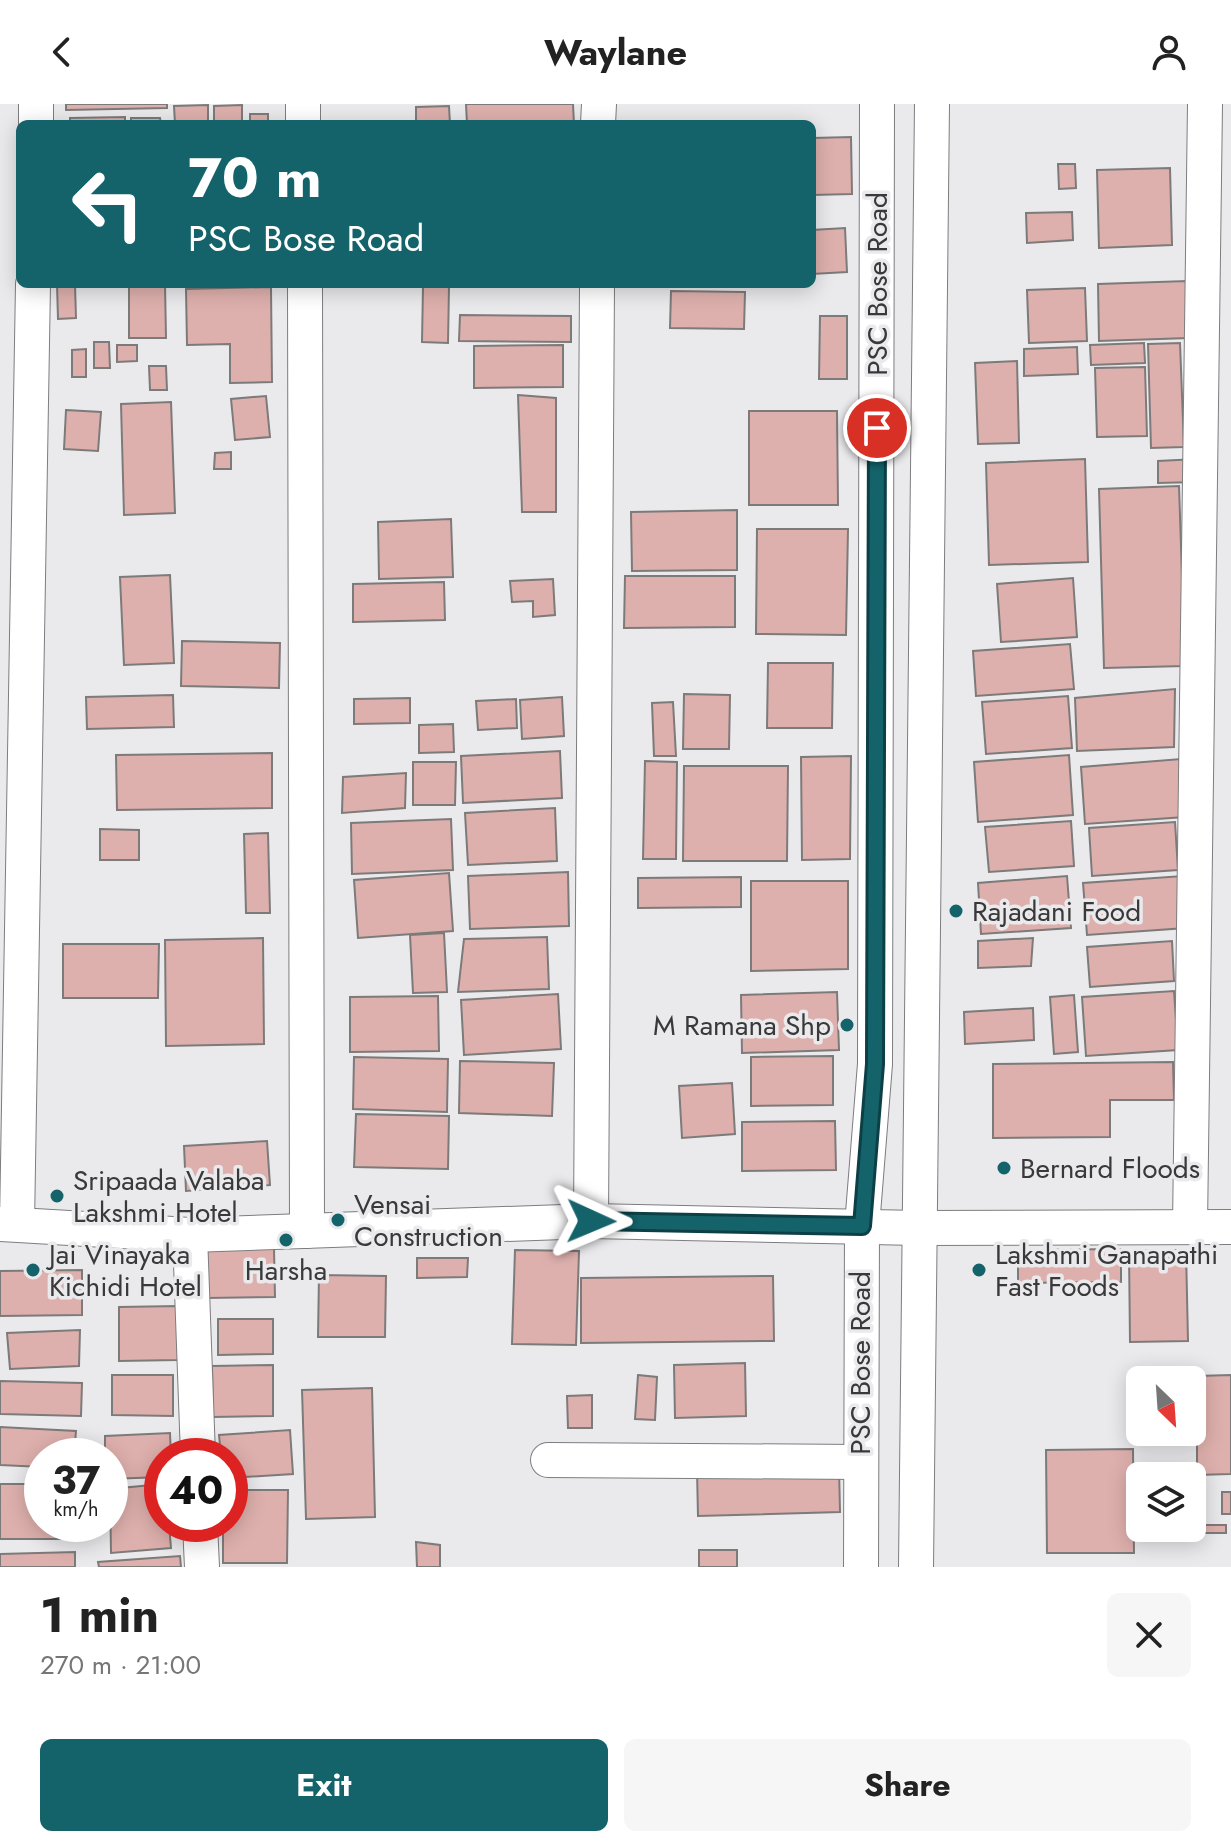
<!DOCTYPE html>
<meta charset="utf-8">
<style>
:root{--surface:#fff;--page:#f6f6f6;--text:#222;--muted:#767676;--accent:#14636b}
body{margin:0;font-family:Jost,sans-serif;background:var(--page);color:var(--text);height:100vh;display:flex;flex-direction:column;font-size:30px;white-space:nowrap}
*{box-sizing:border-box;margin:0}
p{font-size:26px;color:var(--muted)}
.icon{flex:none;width:44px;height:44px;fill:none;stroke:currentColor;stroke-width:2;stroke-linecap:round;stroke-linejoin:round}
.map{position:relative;height:1463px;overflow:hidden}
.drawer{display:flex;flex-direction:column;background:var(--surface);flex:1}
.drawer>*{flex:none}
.top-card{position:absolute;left:16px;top:16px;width:800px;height:168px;border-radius:12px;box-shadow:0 4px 20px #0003;background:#14636b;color:#fff;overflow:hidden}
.needle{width:52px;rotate:155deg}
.buttons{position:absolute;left:1126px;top:1262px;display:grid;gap:16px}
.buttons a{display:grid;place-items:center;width:80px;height:80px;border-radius:12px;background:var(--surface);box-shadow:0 4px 20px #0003;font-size:40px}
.speed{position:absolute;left:24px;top:1334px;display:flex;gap:16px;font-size:40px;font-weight:700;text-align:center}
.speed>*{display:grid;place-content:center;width:104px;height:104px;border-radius:50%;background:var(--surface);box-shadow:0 4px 20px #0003;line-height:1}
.speed small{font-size:20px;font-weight:400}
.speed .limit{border:12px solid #d22;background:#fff;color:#111}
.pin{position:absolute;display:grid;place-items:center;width:68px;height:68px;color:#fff;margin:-34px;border:4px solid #fff;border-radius:50%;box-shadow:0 2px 8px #0007}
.me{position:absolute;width:88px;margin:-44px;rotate:91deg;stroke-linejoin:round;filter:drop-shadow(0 0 6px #0008)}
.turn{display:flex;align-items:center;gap:28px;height:168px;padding:0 40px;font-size:36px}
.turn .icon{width:104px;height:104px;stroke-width:2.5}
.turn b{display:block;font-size:56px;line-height:68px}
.round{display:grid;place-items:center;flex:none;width:84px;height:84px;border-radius:12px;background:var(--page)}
.overview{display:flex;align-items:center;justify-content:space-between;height:136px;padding:0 40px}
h1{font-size:48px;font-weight:700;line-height:60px}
.button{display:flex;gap:16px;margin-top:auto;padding:16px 40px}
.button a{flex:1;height:92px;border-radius:12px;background:var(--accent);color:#fff;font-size:32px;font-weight:700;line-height:92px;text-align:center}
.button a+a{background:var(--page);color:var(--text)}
header{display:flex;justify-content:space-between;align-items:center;height:104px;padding:0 40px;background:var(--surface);font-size:36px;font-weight:700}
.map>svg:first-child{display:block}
.building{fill:#deb0ad;stroke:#7d7a7a;stroke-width:2}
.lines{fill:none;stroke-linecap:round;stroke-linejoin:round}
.minor-casing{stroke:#7d7d80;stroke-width:36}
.minor{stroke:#fff;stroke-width:34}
.route-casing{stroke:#0d4046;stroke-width:20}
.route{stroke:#14636b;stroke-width:14}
.poi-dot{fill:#14636b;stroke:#eaeaed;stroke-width:3}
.labels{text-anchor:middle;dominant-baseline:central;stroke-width:7;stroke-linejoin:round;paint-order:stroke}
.street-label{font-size:28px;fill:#39393a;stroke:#eaeaed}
.poi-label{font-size:28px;fill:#39393a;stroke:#eaeaed;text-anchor:start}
</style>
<header><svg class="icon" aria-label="back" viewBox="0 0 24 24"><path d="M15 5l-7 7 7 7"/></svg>Waylane<svg class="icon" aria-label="person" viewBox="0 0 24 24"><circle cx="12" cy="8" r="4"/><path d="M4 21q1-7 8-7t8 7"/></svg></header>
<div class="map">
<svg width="1231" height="1463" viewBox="0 0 1231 1463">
<rect width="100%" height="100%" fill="#eaeaed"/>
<g class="building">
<path d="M66,0H167V4L66,6Z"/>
<path d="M466,0H573L574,20H467Z"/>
<path d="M208,1V20H175L174,2Z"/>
<path d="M242,1V20H214V2Z"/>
<path d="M449,2L450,20H416V3Z"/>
<rect x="250" y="10" width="18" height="10"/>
<path d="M125,13V20H70V14Z"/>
<path d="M131,14H160L161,20H131Z"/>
<path d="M851,33L852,90L812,91V34Z"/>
<path d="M1058,60H1075L1076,84L1059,85Z"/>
<path d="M1170,64L1172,141L1099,144L1097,66Z"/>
<path d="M1072,108L1073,136L1027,139L1026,109Z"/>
<path d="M845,124L847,168L812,170V126Z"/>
<path d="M1187,177L1189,234L1099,237L1098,180Z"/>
<path d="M57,180H75L76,214L58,215Z"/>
<path d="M129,180H165L166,234H129Z"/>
<path d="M423,182L449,183L448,239L422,238Z"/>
<path d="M271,183L272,278L230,279V240L187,241L186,185Z"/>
<path d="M1085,184L1087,237L1029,239L1027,186Z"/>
<path d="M671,187L745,188L744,225L670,224Z"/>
<path d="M460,211L571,212V238L459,237Z"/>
<path d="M820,212H847V275H819Z"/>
<path d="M94,238H109L110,264H94Z"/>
<path d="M1144,239L1145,259L1091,261L1090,241Z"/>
<path d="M1180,239L1184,343L1151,344L1148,240Z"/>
<path d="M117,241H137V257L117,258Z"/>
<path d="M563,241V283L474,284V242Z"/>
<path d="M1077,243L1078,270L1024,272V245Z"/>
<path d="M86,245V273H72V246Z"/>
<path d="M1017,257L1019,339L978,340L975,259Z"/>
<path d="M149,262H166L167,286H150Z"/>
<path d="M1145,263L1147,332L1097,333L1095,264Z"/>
<path d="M518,291L556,294V408H522Z"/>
<path d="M266,292L270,333L235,336L231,295Z"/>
<path d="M171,298L175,409L124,411L121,300Z"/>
<path d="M66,306L101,308L98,347L64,345Z"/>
<path d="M749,307H837L838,401H749Z"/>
<path d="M231,348V365H214L215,349Z"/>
<path d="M1085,355L1088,458L989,461L986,359Z"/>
<path d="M1197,355V378L1158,379V357Z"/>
<path d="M1179,382L1185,562L1104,564L1099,385Z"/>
<path d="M737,406V466L632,467L631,408Z"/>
<path d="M451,415L453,473L379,475L378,418Z"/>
<path d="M757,425H848L846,531L756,530Z"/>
<path d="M170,471L174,559L124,561L120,473Z"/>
<path d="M625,472H735V523L624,524Z"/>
<path d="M1073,474L1077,533L1001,538L997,480Z"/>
<path d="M553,475L555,511L533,513V497L512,498L510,477Z"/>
<path d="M444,478L445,516L353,518V480Z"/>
<path d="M182,537L280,539L279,584L181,582Z"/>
<path d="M1070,540L1074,585L976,592L973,547Z"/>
<path d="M768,559H833L832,624H767Z"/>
<path d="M1175,585L1174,643L1077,647L1075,594Z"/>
<path d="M684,590L730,591L729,645H683Z"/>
<path d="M173,591L174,623L87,625L86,593Z"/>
<path d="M1068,592L1072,644L986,650L982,598Z"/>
<path d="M562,593L564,632L522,635L520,596Z"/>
<path d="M410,594V619L354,620V595Z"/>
<path d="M516,595L517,624L478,626L476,597Z"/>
<path d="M673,598L676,652H654L652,599Z"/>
<path d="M453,620L454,648L419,649V621Z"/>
<path d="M560,647L562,694L463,699L461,652Z"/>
<path d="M272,649V704L117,706L116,651Z"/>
<path d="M1069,651L1073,711L978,718L974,658Z"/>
<path d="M851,652L850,755L802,756L801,653Z"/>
<path d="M1181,655L1185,713L1085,720L1081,663Z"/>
<path d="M645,657L677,658L676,755H643Z"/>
<path d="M413,658H456L455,701H413Z"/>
<path d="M684,662H788L787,757H683Z"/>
<path d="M406,669L405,704L342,709L343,673Z"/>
<path d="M555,704L557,757L468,761L465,709Z"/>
<path d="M451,715L453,766L352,770L351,719Z"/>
<path d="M1071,717L1074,762L989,768L985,723Z"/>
<path d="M1175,718L1178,766L1092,772L1089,724Z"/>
<path d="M100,725L139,726V756H100Z"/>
<path d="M268,729L270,809H246L244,730Z"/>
<path d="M568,768L569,822L470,825L468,772Z"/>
<path d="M449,769L453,827L358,834L354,776Z"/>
<path d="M1067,772L1071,824L981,830L978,779Z"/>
<path d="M1183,772L1186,824L1087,831L1083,779Z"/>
<path d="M741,773V803L638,804V774Z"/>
<path d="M751,777H848V865L751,867Z"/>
<path d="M444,829L447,888L413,889L410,831Z"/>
<path d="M547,833L549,885L458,888L464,835Z"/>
<path d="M263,834L264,940L166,942L165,836Z"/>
<path d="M1033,834L1031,862L978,864V837Z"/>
<path d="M1172,837L1174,877L1090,883L1087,843Z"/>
<path d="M63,840H159L158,894H63Z"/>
<path d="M1174,887L1178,946L1086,952L1082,893Z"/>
<path d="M837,888L839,946L742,949L741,891Z"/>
<path d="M558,890L561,945L464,951L461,896Z"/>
<path d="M1074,891L1078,948L1054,950L1050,893Z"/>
<path d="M438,892L439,947L350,948V893Z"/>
<path d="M1033,904L1034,936L965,940L964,908Z"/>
<path d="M833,952V1001L751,1002V953Z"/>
<path d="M354,953L448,955L447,1008L353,1005Z"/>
<path d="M460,957L554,959L552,1012L459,1009Z"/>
<path d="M1173,958L1174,996H1110V1033L993,1034V960Z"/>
<path d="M732,979L735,1030L682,1034L679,982Z"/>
<path d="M356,1010L449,1012L448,1065L354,1063Z"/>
<path d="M835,1017L836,1066L742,1067V1018Z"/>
<path d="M267,1037L270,1081L186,1087L184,1042Z"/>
<path d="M274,1144L275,1193L207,1194L206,1146Z"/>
<path d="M1121,1145V1178L1018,1179V1146Z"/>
<path d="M515,1146L579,1147L576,1241L512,1240Z"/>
<path d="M1186,1146L1188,1237L1130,1238L1129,1147Z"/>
<path d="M417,1154H468L467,1173L417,1174Z"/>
<path d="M82,1166V1211L0,1212V1167Z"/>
<path d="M319,1171L386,1172L385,1233H318Z"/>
<path d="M773,1172L774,1237L581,1239V1174Z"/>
<path d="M178,1202V1256L119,1257V1203Z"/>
<path d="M218,1215H273V1250L218,1251Z"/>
<path d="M80,1226L79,1262L10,1265L7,1229Z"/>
<path d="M745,1259L746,1312L675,1314L674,1261Z"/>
<path d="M273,1261V1312L213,1313L212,1262Z"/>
<path d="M112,1271H173V1312L112,1311Z"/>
<path d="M638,1271L657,1273L655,1316L635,1315Z"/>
<path d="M1231,1271V1370L1197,1371V1272Z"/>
<path d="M0,1277L82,1279L81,1312L0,1310Z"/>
<path d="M372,1284L375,1413L306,1415L302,1286Z"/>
<path d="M592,1291V1324H568L567,1292Z"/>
<path d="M0,1323L76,1327L74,1352H42V1363L0,1361Z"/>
<path d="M290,1326L293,1370L230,1374V1352H221L219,1331Z"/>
<path d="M170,1329L171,1352H162V1373L110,1375V1352H105V1332Z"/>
<path d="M1133,1345L1134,1449H1047L1046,1346Z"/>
<path d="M839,1363L840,1408L698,1412L697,1367Z"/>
<path d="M0,1380H42V1420H81L80,1435H0Z"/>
<path d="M162,1380V1420H169L171,1444L111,1449L110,1385Z"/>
<path d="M230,1386H288L287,1459H223V1420H230Z"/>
<rect x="1222" y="1388" width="9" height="22"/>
<path d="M1192,1421H1226V1429H1191Z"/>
<path d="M416,1438L440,1441V1463H417Z"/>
<rect x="699" y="1446" width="38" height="17"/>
<path d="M75,1448V1463H0V1450Z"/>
<path d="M180,1452L181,1463H99L98,1458Z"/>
</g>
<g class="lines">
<defs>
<g id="minor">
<path d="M303,0V20"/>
<path d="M36,20V0"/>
<path d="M598,20L599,0"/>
<path d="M305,180L307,1127"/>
<path d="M591,1117L597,180"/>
<path d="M0,1120L190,1131L591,1117L919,1124L1231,1123"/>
<path d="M17,1120L33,180"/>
<path d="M1190,1123L1205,0"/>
<path d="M190,1131L198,1352"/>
<path d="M548,1356L860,1358"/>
<path d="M200,1420L202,1463"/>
<path d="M861,1463L862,1122L875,960L877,0"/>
<path d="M916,1463L932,0"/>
</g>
</defs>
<use href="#minor" class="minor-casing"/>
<use href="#minor" class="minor"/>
</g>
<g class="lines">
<defs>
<path id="route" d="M591,1117L862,1122L875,960L877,324"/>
</defs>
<use href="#route" class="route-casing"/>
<use href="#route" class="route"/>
</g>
<g class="poi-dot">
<circle cx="956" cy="807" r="8"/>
<circle cx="847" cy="921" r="8"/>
<circle cx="1004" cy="1064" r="8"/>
<circle cx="57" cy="1092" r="8"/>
<circle cx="338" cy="1116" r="8"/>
<circle cx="286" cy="1136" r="8"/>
<circle cx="33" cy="1166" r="8"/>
<circle cx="979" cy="1166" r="8"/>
</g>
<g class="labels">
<g class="street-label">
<text transform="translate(877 180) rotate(-90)">PSC Bose Road</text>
<text transform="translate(860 1259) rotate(-90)">PSC Bose Road</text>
</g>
<g class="poi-label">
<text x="972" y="807">Rajadani Food</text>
<text x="831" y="921" text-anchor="end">M Ramana Shp</text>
<text x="1020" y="1064">Bernard Floods</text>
<text x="73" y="1076">Sripaada Valaba<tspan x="73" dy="32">Lakshmi Hotel</tspan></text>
<text x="354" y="1100">Vensai<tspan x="354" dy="32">Construction</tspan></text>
<text x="49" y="1150">Jai Vinayaka<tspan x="49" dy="32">Kichidi Hotel</tspan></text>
<text x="995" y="1150">Lakshmi Ganapathi<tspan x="995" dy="32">Fast Foods</tspan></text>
<text x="286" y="1166" text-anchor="middle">Harsha</text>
</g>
</g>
</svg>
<div class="buttons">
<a><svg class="needle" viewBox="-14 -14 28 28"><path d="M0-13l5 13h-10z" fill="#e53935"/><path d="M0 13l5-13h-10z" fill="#767676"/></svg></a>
<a><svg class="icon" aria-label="layers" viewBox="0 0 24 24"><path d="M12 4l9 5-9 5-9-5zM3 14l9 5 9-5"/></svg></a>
</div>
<div class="speed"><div>37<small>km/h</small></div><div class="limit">40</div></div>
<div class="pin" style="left:877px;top:324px;background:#d93025"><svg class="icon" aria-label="arrive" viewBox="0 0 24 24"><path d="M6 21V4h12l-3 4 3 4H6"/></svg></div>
<svg class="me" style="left:591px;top:1117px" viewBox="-20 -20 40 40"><path d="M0-17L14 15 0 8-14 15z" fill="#14636b" stroke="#fff" stroke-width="4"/></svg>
<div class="top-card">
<div class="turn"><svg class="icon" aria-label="left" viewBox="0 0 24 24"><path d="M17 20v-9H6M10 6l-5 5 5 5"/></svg><div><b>70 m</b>PSC Bose Road</div></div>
</div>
</div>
<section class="drawer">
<div class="overview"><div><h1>1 min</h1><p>270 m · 21:00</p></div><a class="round"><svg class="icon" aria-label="close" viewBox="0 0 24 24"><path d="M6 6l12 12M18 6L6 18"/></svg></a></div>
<div class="button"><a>Exit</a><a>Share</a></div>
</section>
